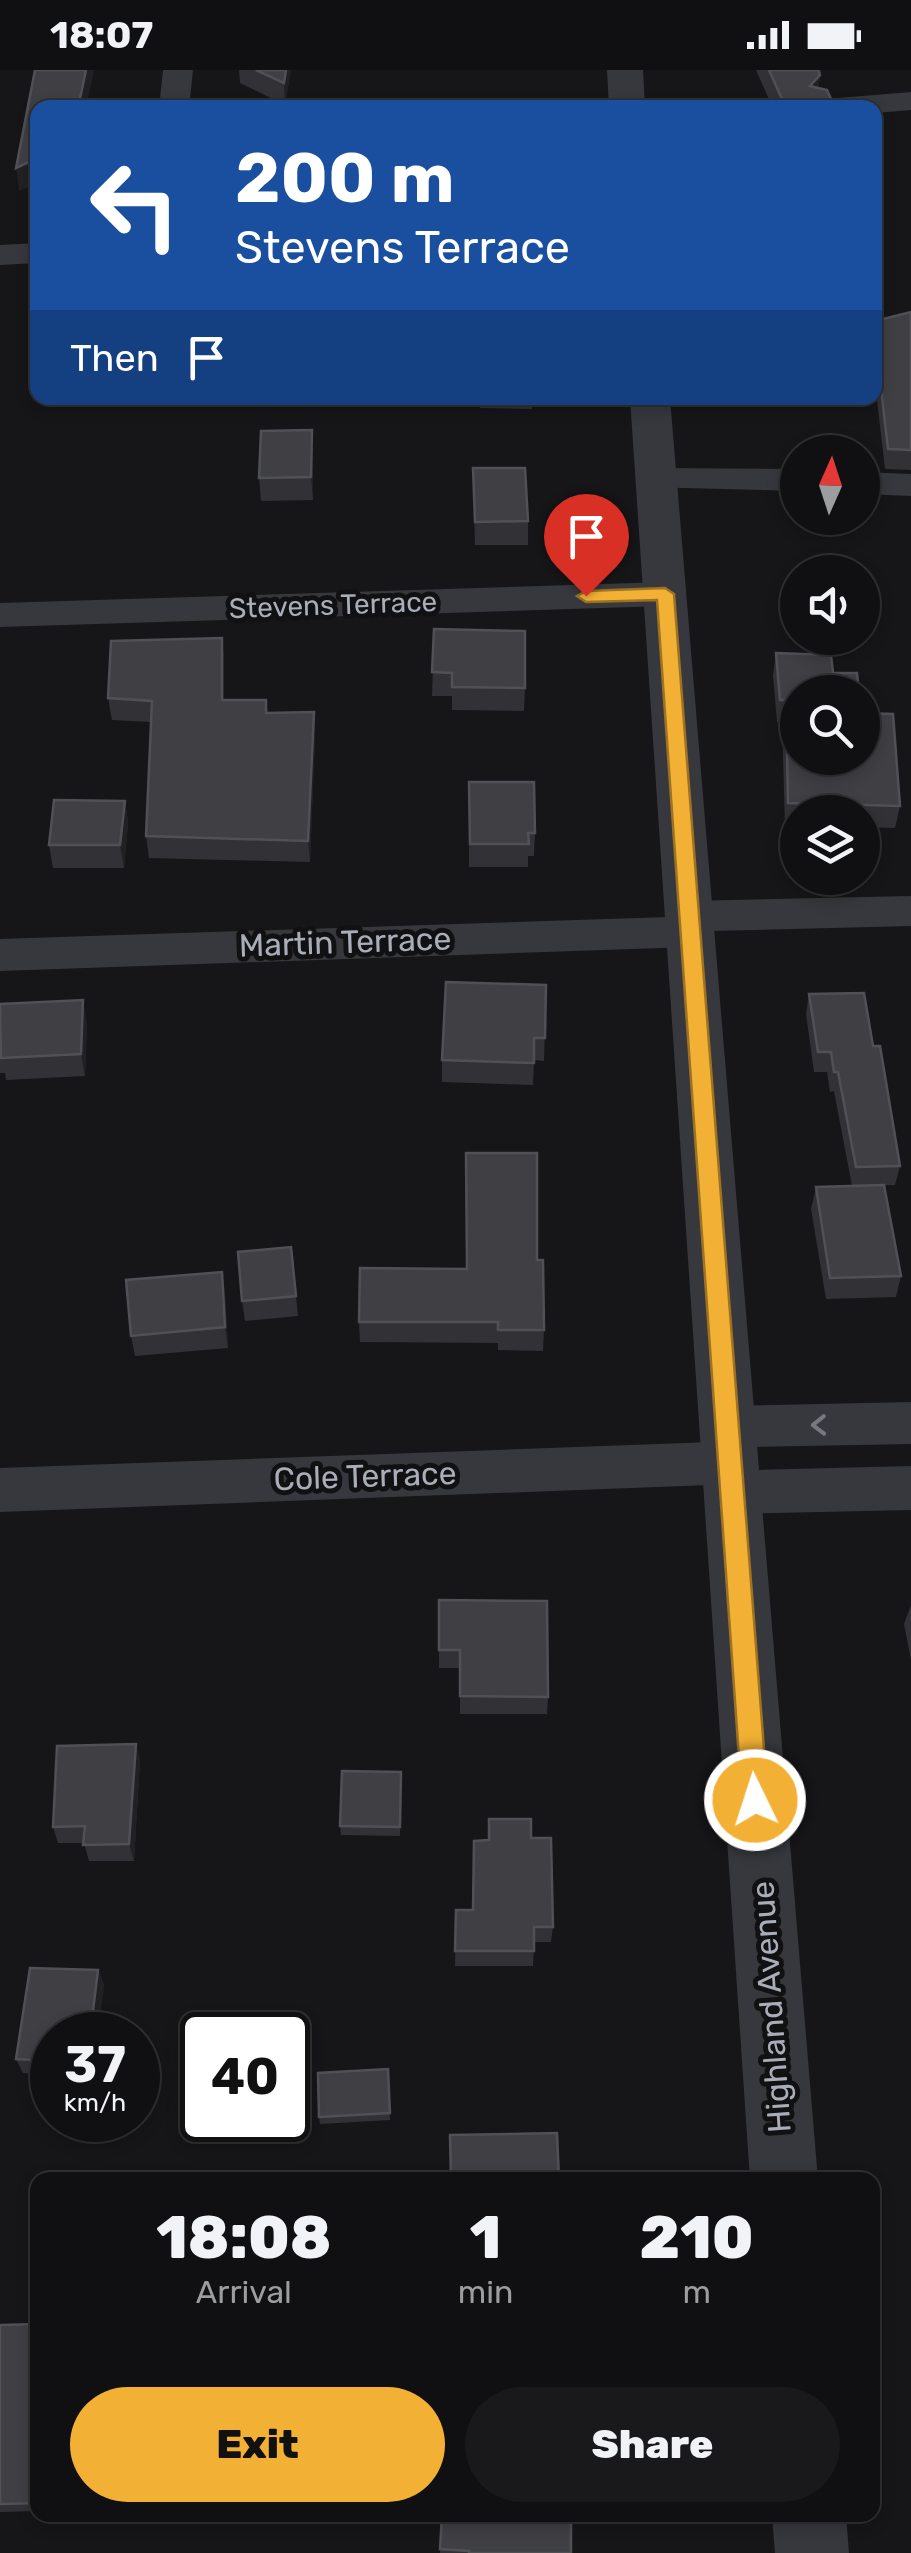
<!DOCTYPE html>
<style>
:root{--surface:#101012;--page:#19191b;--text:#f1f3f6;--muted:#9c9d9f;--line:#303032;--accent:#f2b134}
body{margin:0;font-family:Rubik,sans-serif;background:var(--page);color:var(--text);height:100vh;display:flex;flex-direction:column;font-size:38px;white-space:nowrap}
*{box-sizing:border-box;margin:0}
p{font-size:32px;color:var(--muted)}
.icon{flex:none;width:55px;height:55px;fill:none;stroke:currentColor;stroke-width:2;stroke-linecap:round;stroke-linejoin:round}
.map{position:relative;flex:1;overflow:hidden}
.details{position:absolute;left:30px;top:2102px;width:850px;height:350px;display:flex;flex-direction:column;background:var(--surface);border-radius:20px;box-shadow:0 5px 15px #0003,0 0 0 2px var(--line)}
.details>*{flex:none}
.hud{position:absolute;left:30px;top:30px;width:852px;height:305px;border-radius:20px;box-shadow:0 5px 15px #0003,0 0 0 2px var(--line);background:#1a4fa0;color:#fff;overflow:hidden}
.needle{width:65px;rotate:3deg}
.fabs{position:absolute;left:780px;top:365px;display:grid;gap:20px}
.fabs a{display:grid;place-items:center;width:100px;height:100px;border-radius:50%;background:var(--surface);box-shadow:0 5px 15px #0003,0 0 0 2px var(--line);font-size:50px}
.speed{position:absolute;left:30px;top:1942px;display:flex;gap:20px;font-size:50px;font-weight:700;text-align:center}
.speed>*{display:grid;place-content:center;width:130px;height:130px;border-radius:50%;background:var(--surface);box-shadow:0 5px 15px #0003,0 0 0 2px var(--line);line-height:1}
.speed small{font-size:25px;font-weight:400}
.speed .limit{border:5px solid #111;border-radius:15px;background:#fff;color:#111}
.pin{position:absolute;display:grid;place-items:center;width:85px;height:85px;color:#fff;margin:-102px -42px;border-radius:50% 50% 50% 0;rotate:-45deg;box-shadow:0 0 10px #0007}
.pin .icon{rotate:45deg}
.me{position:absolute;width:110px;margin:-55px;rotate:356deg;stroke-linejoin:round;filter:drop-shadow(0 0 8px #0008)}
.turn{display:flex;align-items:center;gap:35px;height:210px;padding:0 40px;font-size:45px}
.turn .icon{width:130px;height:130px;stroke-width:2.5}
.turn b{display:block;font-size:70px;line-height:85px}
.then{display:flex;align-items:center;height:95px;padding:0 40px;background:#0003;gap:20px;font-size:38px}
.eta{display:flex;justify-content:space-evenly;align-items:center;height:170px;text-align:center}
.eta b{font-size:60px;font-weight:800;line-height:70px}
.cta{display:flex;gap:20px;margin-top:auto;padding:20px 40px}
.cta a{flex:1;height:115px;border-radius:60px;background:var(--accent);color:#111;font-size:40px;font-weight:800;line-height:115px;text-align:center}
.cta a+a{background:var(--page);color:var(--text)}
.status{display:flex;justify-content:space-between;align-items:center;height:70px;padding:0 50px;background:var(--surface);direction:ltr}
.status svg{height:28px;fill:currentColor}
.map>svg:first-child{display:block}
.lines{fill:none;stroke-linecap:round;stroke-linejoin:round}
.minor{fill:#37383d;fill-rule:evenodd}
.tertiary{fill:#37383d;fill-rule:evenodd}
.wall{fill:#323236}
.shaded-wall{fill:#212124}
.building{fill:#3f3f44;stroke:#4f5156;stroke-width:2.5}
.oneway{stroke:#757881}
.route{fill:#f2b134;stroke:#9d7322;stroke-width:2.5}
.labels{text-anchor:middle;dominant-baseline:central;stroke-width:10;stroke-linejoin:round;paint-order:stroke}
.far-street-label{font-size:28px;fill:#a8adb8;stroke:#111113}
.street-label{font-size:32px;fill:#a8adb8;stroke:#111113}
</style>
<div class="status"><b>18:07</b><svg viewBox="0 0 49 12"><path d="M0 12V9h3v3zM5 12V6h3v6zM10 12V3h3v9zM15 12V0h3v12zM26 1h20v11H26zM47 4h2v5h-2z"/></svg></div>
<div class="map">
<svg width="911" height="2483" viewBox="0 0 911 2483">
<rect width="100%" height="100%" fill="#161618"/>
<g class="lines">
<g class="minor">
<path d="M163,0H193L189,38H159Z"/>
<path d="M911,22V40L875,43V38H811L815,31L826,29Z"/>
<path d="M38,173V193L0,195V175Z"/>
<path d="M657,398L798,399V421L644,417L639,409L644,401Z"/>
<path d="M862,402L911,404V426L862,424Z"/>
<path d="M665,512L678,515L684,524L678,533L665,536L0,557V533Z"/>
<path d="M911,826V856L710,861L705,873L690,877L0,901V869L669,847L674,835L689,831Z"/>
<path d="M911,1332V1374L745,1377L754,1393L750,1400L911,1396V1440L731,1444L713,1437L706,1422L709,1415L0,1442V1398L712,1372L702,1357L710,1342L727,1336Z"/>
</g>
<g class="tertiary">
<path d="M607,0H643L645,38H609Z"/>
<path d="M630,328H670L818,2110H750Z"/>
<path d="M772,2445H846L849,2483H775Z"/>
</g>
</g>
<g class="wall">
<path d="M239,0H291L285,35L240,13Z"/>
<path d="M756,0H821L818,18L835,38H773Z"/>
<path d="M911,242V400L885,399L875,313V251Z"/>
<path d="M480,328H532V339L480,338Z"/>
<path d="M312,360L313,430L261,431L259,408Z"/>
<path d="M473,398L528,451V475H475Z"/>
<path d="M434,559L525,618L524,641L452,640V626H432Z"/>
<path d="M222,568L224,590V630H266L268,643L314,642L315,664L310,792L149,788L146,766L151,652L112,650L108,628Z"/>
<path d="M776,583L798,688L900,736L895,758L862,757V742H798V755H785L782,652H777L773,605Z"/>
<path d="M469,712L535,763L534,786H528V797H469Z"/>
<path d="M125,731L128,753L124,798H53L49,775Z"/>
<path d="M546,915L544,991L534,990L533,1015L442,1012V990Z"/>
<path d="M809,924L873,976L900,1096L895,1115L852,1116L834,1021L830,1022L827,1002H814L806,944Z"/>
<path d="M0,934L87,953L85,1006L6,1010L5,1003H0Z"/>
<path d="M816,1117L901,1206L896,1227L826,1229L811,1139Z"/>
<path d="M291,1177L298,1246L245,1251L242,1231Z"/>
<path d="M537,1190L544,1260L543,1281L498,1280V1273L360,1272L359,1252L466,1199Z"/>
<path d="M225,1222L228,1278L135,1286L131,1266Z"/>
<path d="M439,1530L548,1627L547,1644H460V1598H439Z"/>
<path d="M911,1535V1590L904,1554Z"/>
<path d="M136,1674L140,1691L134,1791H89L84,1773H58L53,1757Z"/>
<path d="M401,1702L400,1766L341,1765L340,1756Z"/>
<path d="M531,1768L553,1857L551,1872H534L533,1896H455L456,1840H473Z"/>
<path d="M98,1900L104,1915L52,1965V2005L23,2003L16,1989Z"/>
<path d="M388,1999L390,2050L320,2054L319,2047Z"/>
<path d="M38,2254V2441L0,2442V2255Z"/>
<path d="M440,2479L571,2483H440Z"/>
</g>
<g class="shaded-wall">
<path d="M86,0H94L86,38H78Z"/>
<path d="M286,0H291L285,35L284,13Z"/>
<path d="M820,5L817,27L810,16Z"/>
<path d="M38,88V113L19,121L16,98Z"/>
<path d="M312,360L313,383V430L311,407Z"/>
<path d="M222,568L224,590V652L222,630Z"/>
<path d="M314,642L315,664L310,792L308,771Z"/>
<path d="M125,731L128,753L124,798L120,775Z"/>
<path d="M83,930L87,953L85,1006L81,984Z"/>
<path d="M222,1202L225,1222L228,1278L225,1257Z"/>
<path d="M136,1674L140,1691L134,1791L129,1774Z"/>
<path d="M98,1900L104,1915L98,1965H90Z"/>
</g>
<g class="building">
<path d="M35,0H86L78,38H38V88L16,98Z"/>
<path d="M256,0H286L284,13Z"/>
<path d="M769,0H818L820,5L810,16L827,20L835,38H786Z"/>
<path d="M911,242V380L888,379L875,266V251Z"/>
<path d="M312,360L311,407L259,408L261,361Z"/>
<path d="M473,398H525L528,451L475,452Z"/>
<path d="M434,559L525,561V618L452,617V603L432,602Z"/>
<path d="M222,568V630H266V643L314,642L308,771L146,766L152,631L108,628L111,571Z"/>
<path d="M776,583L831,585L833,603H857L859,622H798V688H862V643L893,644L900,736L788,733L786,630H780Z"/>
<path d="M469,712H534L535,763H528L529,774H470Z"/>
<path d="M54,730L125,731L120,775H49Z"/>
<path d="M446,912L546,915L545,968H534V993L442,990Z"/>
<path d="M864,923L873,976H880L900,1096L856,1097L838,1002H834L831,982H818L809,924Z"/>
<path d="M83,930L81,984L1,988L0,934Z"/>
<path d="M466,1083H537V1190H543L544,1260H498V1252H359L360,1198L467,1199Z"/>
<path d="M884,1115L901,1206L830,1208L816,1117Z"/>
<path d="M291,1177L296,1226L242,1231L238,1182Z"/>
<path d="M222,1202L225,1257L131,1266L126,1210Z"/>
<path d="M439,1530L547,1531L548,1627L460,1626V1580H439Z"/>
<path d="M136,1674L129,1774L83,1775L85,1756L53,1757L57,1676Z"/>
<path d="M342,1701L401,1702L400,1757L340,1756Z"/>
<path d="M489,1749H531V1768H551L553,1857H534V1881H455L456,1840H473L474,1771L489,1770Z"/>
<path d="M30,1898L98,1900L90,1965H52V1991L16,1989Z"/>
<path d="M388,1999L390,2043L319,2047L318,2003Z"/>
<path d="M557,2063L559,2110H451L450,2065Z"/>
<path d="M38,2254V2433L0,2434V2255Z"/>
<path d="M442,2445H571V2483H469V2481L440,2479Z"/>
</g>
<defs><path id="oneway-chevron" d="M-2-3.5L2.5 0L-2 3.5" fill="none" stroke-width="1.6" stroke-linecap="round" stroke-linejoin="round" transform="scale(2.5)"/></defs>
<use class="oneway" href="#oneway-chevron" transform="translate(819 1355) rotate(179)"/>
<path class="route" d="M665,518L674,524L768,1730L764,1738L755,1742L746,1738L742,1730L657,530L586,532L577,526L586,521Z"/>
<g class="labels">
<g class="far-street-label">
<text transform="translate(333 535) rotate(-2)">Stevens Terrace</text>
</g>
<g class="street-label">
<text transform="translate(345 872) rotate(-2)">Martin Terrace</text>
<text transform="translate(365 1406) rotate(-2)">Cole Terrace</text>
<text transform="translate(771 1937) rotate(-94)">Highland Avenue</text>
</g>
</g>
</svg>
<div class="fabs">
<a><svg class="needle" viewBox="-14 -14 28 28"><path d="M0-13l5 13h-10z" fill="#e53935"/><path d="M0 13l5-13h-10z" fill="#9c9d9f"/></svg></a>
<a><svg class="icon" aria-label="sound" viewBox="0 0 24 24"><path d="M4 9h4l5-4v14l-5-4H4zM17 9q2 3 0 6"/></svg></a>
<a><svg class="icon" aria-label="search" viewBox="0 0 24 24"><circle cx="10" cy="10" r="6"/><path d="M15 15l6 6"/></svg></a>
<a><svg class="icon" aria-label="layers" viewBox="0 0 24 24"><path d="M12 4l9 5-9 5-9-5zM3 14l9 5 9-5"/></svg></a>
</div>
<div class="speed"><div>37<small>km/h</small></div><div class="limit">40</div></div>
<div class="pin" style="left:586px;top:526px;background:#d93025"><svg class="icon" aria-label="arrive" viewBox="0 0 24 24"><path d="M6 21V4h12l-3 4 3 4H6"/></svg></div>
<svg class="me" style="left:755px;top:1730px" viewBox="-20 -20 40 40"><circle r="17" fill="#f2b134" stroke="#fff" stroke-width="3"/><path d="M0-11L8 9 0 5-8 9z" fill="#fff"/></svg>
<div class="hud">
<div class="turn"><svg class="icon" aria-label="left" viewBox="0 0 24 24"><path d="M17 20v-9H6M10 6l-5 5 5 5"/></svg><div><b>200 m</b>Stevens Terrace</div></div>
<div class="then">Then<svg class="icon" aria-label="arrive" viewBox="0 0 24 24"><path d="M6 21V4h12l-3 4 3 4H6"/></svg></div>
</div>
<section class="details">
<div class="eta">
<div><b>18:08</b><p>Arrival</p></div>
<div><b>1</b><p>min</p></div>
<div><b>210</b><p>m</p></div>
</div>
<div class="cta"><a>Exit</a><a>Share</a></div>
</section>
</div>
